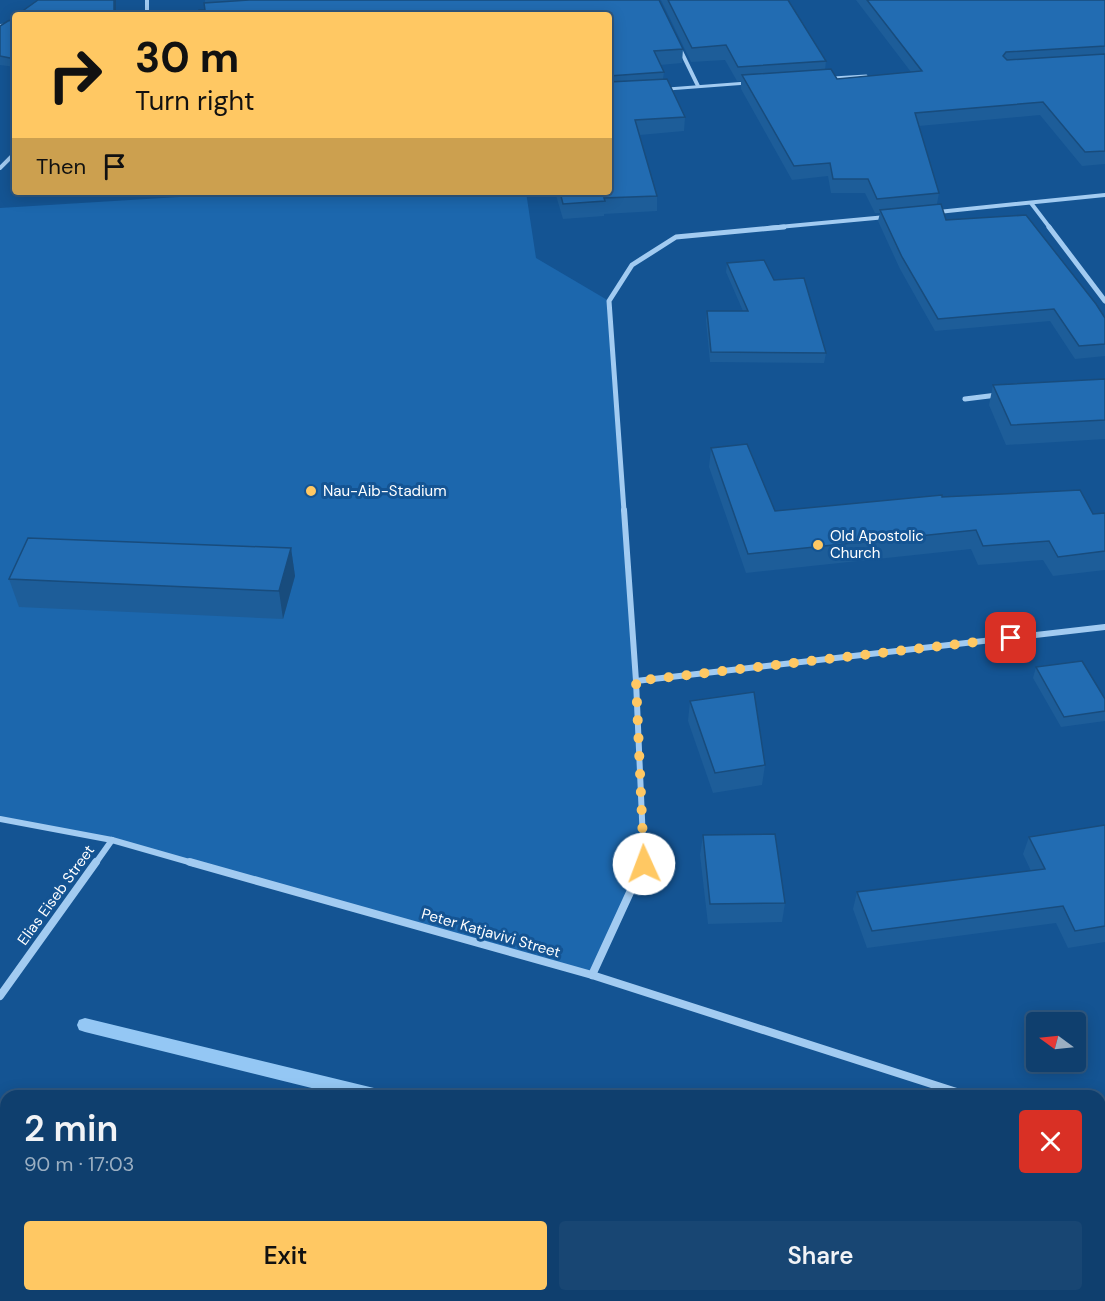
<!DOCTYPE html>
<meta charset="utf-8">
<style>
:root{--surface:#0f3f6e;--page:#184673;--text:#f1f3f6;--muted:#9bafc2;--line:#2f5881;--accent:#ffc863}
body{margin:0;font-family:"DM Sans",sans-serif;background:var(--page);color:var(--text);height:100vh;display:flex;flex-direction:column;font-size:22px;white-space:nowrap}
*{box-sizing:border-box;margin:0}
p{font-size:20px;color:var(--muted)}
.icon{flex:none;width:33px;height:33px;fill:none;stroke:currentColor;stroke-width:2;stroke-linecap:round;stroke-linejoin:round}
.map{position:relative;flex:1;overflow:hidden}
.side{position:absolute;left:0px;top:1090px;width:1106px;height:212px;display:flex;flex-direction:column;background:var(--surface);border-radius:18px 18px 0 0;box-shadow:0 3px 15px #0003,0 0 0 2px var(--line)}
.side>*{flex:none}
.guide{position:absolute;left:12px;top:12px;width:600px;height:183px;border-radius:6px;box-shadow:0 3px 15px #0003,0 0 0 2px var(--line);background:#ffc863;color:#111;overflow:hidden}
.needle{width:39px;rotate:285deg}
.tools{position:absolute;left:1026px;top:1012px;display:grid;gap:12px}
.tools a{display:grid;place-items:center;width:60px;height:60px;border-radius:6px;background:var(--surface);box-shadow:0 3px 15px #0003,0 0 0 2px var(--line);font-size:30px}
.pin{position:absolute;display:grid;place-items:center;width:51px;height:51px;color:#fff;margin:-26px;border-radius:12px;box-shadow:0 3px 9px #0006}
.me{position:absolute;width:66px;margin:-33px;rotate:358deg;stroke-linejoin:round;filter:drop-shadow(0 0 4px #0008)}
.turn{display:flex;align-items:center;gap:21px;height:126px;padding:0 24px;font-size:27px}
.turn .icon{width:78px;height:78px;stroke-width:2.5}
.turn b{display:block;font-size:42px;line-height:51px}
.then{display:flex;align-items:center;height:57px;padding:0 24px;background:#0003;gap:12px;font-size:22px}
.round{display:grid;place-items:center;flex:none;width:63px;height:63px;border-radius:6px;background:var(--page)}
.head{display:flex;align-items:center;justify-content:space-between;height:102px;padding:0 24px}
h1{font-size:36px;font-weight:600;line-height:45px}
.cta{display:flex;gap:12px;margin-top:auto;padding:12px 24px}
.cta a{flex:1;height:69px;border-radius:6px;background:var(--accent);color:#111;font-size:24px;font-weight:600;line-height:69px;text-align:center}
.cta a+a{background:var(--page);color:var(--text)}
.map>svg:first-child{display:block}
.green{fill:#1c67ad}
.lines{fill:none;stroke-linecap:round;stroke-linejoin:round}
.stream{fill:#94c7f4;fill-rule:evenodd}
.service{stroke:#a2cbf1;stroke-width:3}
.minor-far3{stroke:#a2cbf1;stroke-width:4}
.minor-far2{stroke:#a2cbf1;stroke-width:5}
.minor-far1{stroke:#a2cbf1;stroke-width:6}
.minor{stroke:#a2cbf1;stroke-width:8}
.wall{fill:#1d5d99}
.shaded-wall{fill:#184c7d}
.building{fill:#226cb2;stroke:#184c7d;stroke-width:1.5}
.route{stroke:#ffc863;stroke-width:10;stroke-dasharray:0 18}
.poi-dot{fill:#ffc863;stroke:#145493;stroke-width:2}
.labels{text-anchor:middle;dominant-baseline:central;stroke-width:6;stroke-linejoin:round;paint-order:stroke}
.poi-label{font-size:15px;fill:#fff;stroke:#145493;text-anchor:start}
.street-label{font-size:15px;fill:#fff;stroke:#145493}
</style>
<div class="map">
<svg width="1105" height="1301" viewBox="0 0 1105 1301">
<rect width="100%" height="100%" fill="#145493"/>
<path class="green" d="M260,192H526L536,258L609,301L636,681L644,864L592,975L112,840L0,819V208Z"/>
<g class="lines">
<g class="stream">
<path d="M85,1018L374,1088L380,1090L383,1096H344L85,1032L79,1030L77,1025L79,1020Z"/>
<path d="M1100,1269L1105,1270V1288L1100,1287Z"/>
</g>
<g class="service">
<path d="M833,78L866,76"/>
<path d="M668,89L747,83"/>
</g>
<g class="minor-far3">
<path d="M147,0V15"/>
<path d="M186,15L200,14"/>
<path d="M0,26L15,25"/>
<path d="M680,49L698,86"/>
<path d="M0,168L15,153"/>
<path d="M1031,203L1050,228"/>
<path d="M938,212L1105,195"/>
<path d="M768,228L886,217"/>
</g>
<g class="minor-far2">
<path d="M1049,227L1105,301"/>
<path d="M965,399L997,395"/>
<path d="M624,511L609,301L632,265L676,237L784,227"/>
</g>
<g class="minor-far1">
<path d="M624,510L636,681L644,864"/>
<path d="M636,681L1105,627"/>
<path d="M0,819L112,840L196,864"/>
<path d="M95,864L112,840"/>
</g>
<g class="minor">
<path d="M190,862L592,975L969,1096"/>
<path d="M592,975L644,862"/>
<path d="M0,996L96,862"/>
<path d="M1100,1139L1105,1140"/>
</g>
</g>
<g class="wall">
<path d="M205,0H659L683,49L682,63L660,65L664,72L663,79L685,117L684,131L640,135L657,196V211L604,214V216L563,219L555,192H609V15L205,10Z"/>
<path d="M661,0H788L826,61L825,70L837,79L911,72L856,0H1105V164L1082,166L1040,115L919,126L939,193L937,204L946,220L1105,318V356L1075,359L1050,321L935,331L900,269L878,221L880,213H875L865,193H831L828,176L792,180L741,89V81H737L725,60L691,62Z"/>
<path d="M15,19V67L0,65V26Z"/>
<path d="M57,192H119L57,194Z"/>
<path d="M727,263L774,280L826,353L824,363L710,362L706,321L707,311H743L726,272Z"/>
<path d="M1105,379V439L1006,445L989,405L993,385Z"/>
<path d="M711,448L775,511L942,497L1093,514L1105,513V570L1053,576L1043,560L978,565L971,549L746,573L709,467Z"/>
<path d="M291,548L295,576L283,619L19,607L9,579Z"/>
<path d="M1036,667L1105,699V721L1061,727L1033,678Z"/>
<path d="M690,701L765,765L762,785L713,793L688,721Z"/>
<path d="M1105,825V942L1068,948L1056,923L867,948L853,909L857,892L1031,871L1023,854L1029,837Z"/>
<path d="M703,835L785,903L782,922L708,924L700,855Z"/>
<path d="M128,1296H430L428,1301H144Z"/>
</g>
<g class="shaded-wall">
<rect x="114" y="0" width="2" height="15"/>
<path d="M291,548L295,576L283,619L279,591Z"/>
<path d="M6,1204V1238L1,1247L0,1214Z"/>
<path d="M420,1296H430L428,1301H419Z"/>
</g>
<g class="building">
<path d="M38,0H114V15H17Z"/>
<path d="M249,0H659L683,49L654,51L664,72L609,76V15H194L199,10H205L204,3Z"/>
<path d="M668,0H788L826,61L738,67L726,45L692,48Z"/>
<path d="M867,0H1105V46L1006,52L1003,56L1007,60L1105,54V151L1085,152L1043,102L915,113L939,193L877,199L868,179H833L830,163L794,166L742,75L831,69L837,79L922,71Z"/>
<path d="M15,19V59L0,56V26L8,21Z"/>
<path d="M667,79L685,117L635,120L657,196L604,198L605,201L563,204L560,192H609V82Z"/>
<path d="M941,204L946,220L1026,215L1096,304L1105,318V344L1079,346L1054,309L938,319L902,257L880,210Z"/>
<path d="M764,260L774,280L804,278L826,353L711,352L707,311H748L727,263Z"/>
<path d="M1105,379V420L1011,425L993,385Z"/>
<path d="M747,444L775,511L942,495V497L1080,490L1093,514L1105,513V551L1058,557L1049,541L983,546L976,530L748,554L711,448Z"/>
<path d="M28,538L291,548L279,591L9,579Z"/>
<path d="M1082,661L1105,699V711L1064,717L1036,667Z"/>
<path d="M754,692L765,765L715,773L690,701Z"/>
<path d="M1105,825V926L1075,931L1063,906L872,931L857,892L1045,869L1029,837Z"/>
<path d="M775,834L785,903L710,904L703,835Z"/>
<path d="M0,1155L6,1157V1204L0,1214Z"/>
<path d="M152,1296H420L419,1299L425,1301H149Z"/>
</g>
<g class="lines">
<path class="route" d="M644,864L636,681L1011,638"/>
</g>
<g class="poi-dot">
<circle cx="311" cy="491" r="6"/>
<circle cx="818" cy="545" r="6"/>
</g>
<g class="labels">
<g class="poi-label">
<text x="323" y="491">Nau-Aib-Stadium</text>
<text x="830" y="536">Old Apostolic<tspan x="830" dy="17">Church</tspan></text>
</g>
<g class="street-label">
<text transform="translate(56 895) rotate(-54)">Elias Eiseb Street</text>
<text transform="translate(491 933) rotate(16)">Peter Katjavivi Street</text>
</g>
</g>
</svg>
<div class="tools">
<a><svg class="needle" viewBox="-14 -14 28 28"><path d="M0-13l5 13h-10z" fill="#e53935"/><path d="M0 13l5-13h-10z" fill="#9bafc2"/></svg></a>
</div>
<div class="pin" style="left:1011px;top:638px;background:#d93025"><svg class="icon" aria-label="arrive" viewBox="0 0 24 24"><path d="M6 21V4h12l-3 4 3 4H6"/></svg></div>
<svg class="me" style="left:644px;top:864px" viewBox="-20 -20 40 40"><circle r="19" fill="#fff"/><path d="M0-13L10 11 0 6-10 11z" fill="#ffc863"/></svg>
<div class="guide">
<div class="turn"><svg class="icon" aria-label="right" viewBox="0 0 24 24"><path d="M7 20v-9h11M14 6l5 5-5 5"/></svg><div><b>30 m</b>Turn right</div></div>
<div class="then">Then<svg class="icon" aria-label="arrive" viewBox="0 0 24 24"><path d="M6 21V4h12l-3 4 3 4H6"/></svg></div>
</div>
<section class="side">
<div class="head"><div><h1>2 min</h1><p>90 m · 17:03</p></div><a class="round" style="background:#d93025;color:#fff"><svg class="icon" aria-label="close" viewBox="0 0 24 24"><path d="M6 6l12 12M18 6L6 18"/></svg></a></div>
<div class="cta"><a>Exit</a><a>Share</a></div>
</section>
</div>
